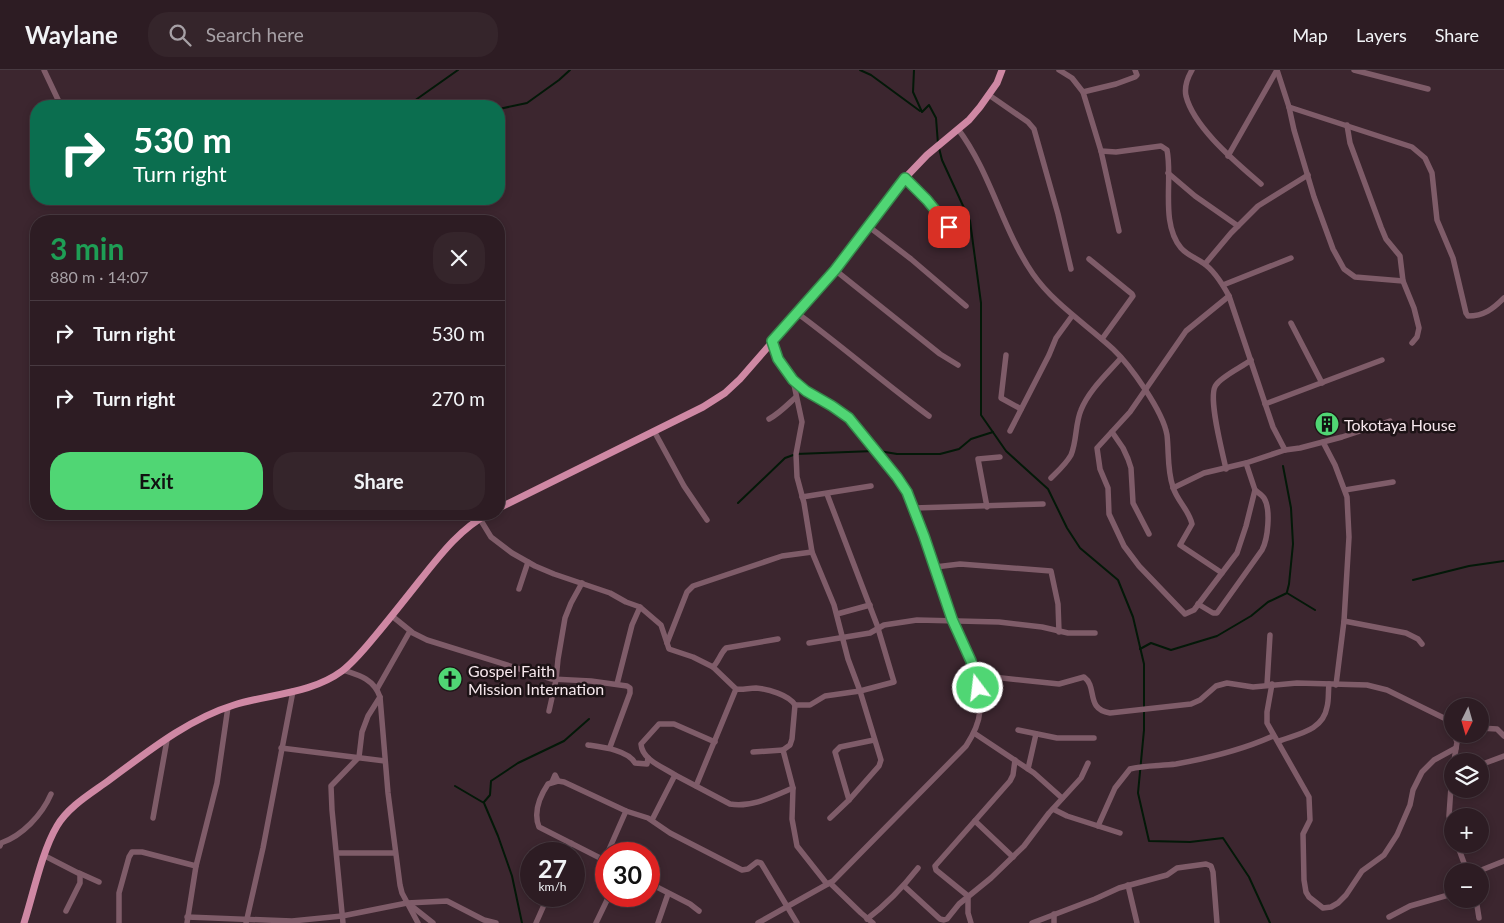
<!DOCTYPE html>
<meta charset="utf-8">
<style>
:root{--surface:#2d1c23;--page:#35252b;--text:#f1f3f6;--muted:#a7a1a6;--line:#483a41;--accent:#50d674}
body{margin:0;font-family:Lato,sans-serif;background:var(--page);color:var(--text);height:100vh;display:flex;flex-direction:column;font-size:19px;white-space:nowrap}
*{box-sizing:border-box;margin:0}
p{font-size:16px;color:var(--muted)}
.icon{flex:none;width:28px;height:28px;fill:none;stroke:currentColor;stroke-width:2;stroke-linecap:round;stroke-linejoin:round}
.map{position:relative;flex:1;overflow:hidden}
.sheet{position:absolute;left:30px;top:145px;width:475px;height:305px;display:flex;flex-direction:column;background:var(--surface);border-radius:20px;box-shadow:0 2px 8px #0003,0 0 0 1px var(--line)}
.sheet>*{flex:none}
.guide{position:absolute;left:30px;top:30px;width:475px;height:105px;border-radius:20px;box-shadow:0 2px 8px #0003,0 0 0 1px var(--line);background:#0b6e4f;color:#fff;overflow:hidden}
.needle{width:32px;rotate:185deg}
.fabs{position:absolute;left:1444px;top:628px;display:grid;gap:10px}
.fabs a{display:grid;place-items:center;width:45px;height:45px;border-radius:50%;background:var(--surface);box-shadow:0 2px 8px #0003,0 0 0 1px var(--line);font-size:25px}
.speed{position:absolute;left:520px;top:772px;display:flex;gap:10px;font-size:25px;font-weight:700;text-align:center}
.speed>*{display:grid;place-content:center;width:65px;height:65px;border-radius:50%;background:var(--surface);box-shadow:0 2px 8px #0003,0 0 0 1px var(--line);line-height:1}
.speed small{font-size:12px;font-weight:400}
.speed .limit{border:8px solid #d22;background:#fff;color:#111}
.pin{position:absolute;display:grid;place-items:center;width:42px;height:42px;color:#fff;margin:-21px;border-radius:10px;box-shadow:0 2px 8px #0006}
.me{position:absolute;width:55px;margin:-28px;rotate:345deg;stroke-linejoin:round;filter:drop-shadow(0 0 4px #0008)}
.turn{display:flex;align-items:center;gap:18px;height:105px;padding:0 20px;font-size:22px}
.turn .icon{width:65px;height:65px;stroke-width:2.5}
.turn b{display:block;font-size:35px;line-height:42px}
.round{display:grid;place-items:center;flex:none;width:52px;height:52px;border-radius:20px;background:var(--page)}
.overview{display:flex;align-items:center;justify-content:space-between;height:85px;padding:0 20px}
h1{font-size:30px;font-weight:700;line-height:38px;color:#1e9e55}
.action{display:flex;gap:10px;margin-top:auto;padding:10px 20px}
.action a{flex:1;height:58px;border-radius:20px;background:var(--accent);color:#111;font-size:20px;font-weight:700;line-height:58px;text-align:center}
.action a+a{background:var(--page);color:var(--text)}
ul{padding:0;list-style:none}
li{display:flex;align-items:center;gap:15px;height:65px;padding:0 20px;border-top:1px solid var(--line)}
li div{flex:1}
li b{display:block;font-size:19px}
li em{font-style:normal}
header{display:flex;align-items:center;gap:30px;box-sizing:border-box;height:70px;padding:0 25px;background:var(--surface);border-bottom:1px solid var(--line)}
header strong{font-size:24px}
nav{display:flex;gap:28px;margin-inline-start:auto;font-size:18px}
.search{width:350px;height:45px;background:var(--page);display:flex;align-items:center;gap:12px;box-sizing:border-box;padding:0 18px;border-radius:20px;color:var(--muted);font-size:19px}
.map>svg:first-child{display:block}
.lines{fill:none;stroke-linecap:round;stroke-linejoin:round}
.stream{stroke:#031808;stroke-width:2}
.minor{stroke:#7f5c69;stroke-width:5.5}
.major{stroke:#cf88a4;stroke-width:7}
.route-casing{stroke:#348b4b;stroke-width:12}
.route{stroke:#50d674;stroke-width:9}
.labels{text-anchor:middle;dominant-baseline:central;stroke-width:5;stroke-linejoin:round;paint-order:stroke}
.poi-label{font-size:16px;fill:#f6e7ec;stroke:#1d1316;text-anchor:start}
</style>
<header>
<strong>Waylane</strong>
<div class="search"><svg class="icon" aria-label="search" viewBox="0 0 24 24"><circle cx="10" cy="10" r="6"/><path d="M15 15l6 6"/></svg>Search here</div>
<nav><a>Map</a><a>Layers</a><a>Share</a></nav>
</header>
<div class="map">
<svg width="1504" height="853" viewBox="0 0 1504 853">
<rect width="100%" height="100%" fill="#3c262f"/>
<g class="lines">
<g class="stream">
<path d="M860,0L871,5L920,41"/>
<path d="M914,0L913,22L922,42L929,35L936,48L938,74"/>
<path d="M407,36L458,0"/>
<path d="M499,39L527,33L559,10L570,0"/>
<path d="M939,78L942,90L970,151L981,233V345L1006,381L1048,419L1067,458L1080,478L1118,510L1133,547L1144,594V660L1138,723L1149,771L1190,772L1223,768L1249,807L1270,853"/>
<path d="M879,381L897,384H940L959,379L971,369L993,362"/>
<path d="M1283,396L1291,438L1293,474L1289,514L1287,522"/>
<path d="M738,433L785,388L796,384L874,381"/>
<path d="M1413,510L1469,496L1504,491"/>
<path d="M1140,579L1151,573L1171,580L1217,566L1251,546L1268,532L1287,523L1315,540"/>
<path d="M455,716L484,733L498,766L512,806L522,853"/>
<path d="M484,732L490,725L491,711L518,693L564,671L589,649"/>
</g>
<g class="minor">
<path d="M44,0L61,36"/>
<path d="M1059,0L1072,8L1083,22L1101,81L1119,161"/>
<path d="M1192,0C1188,7 1184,17 1186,26C1194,58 1237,93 1261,114"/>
<path d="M1277,0L1289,37L1294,60L1314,127L1333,179L1344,199L1355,207L1403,211"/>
<path d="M1354,0L1428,19"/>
<path d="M1083,22L1116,14L1135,7L1137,5L1135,0"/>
<path d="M989,25L1028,52L1034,59L1058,144L1071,199"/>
<path d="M1289,37L1412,77L1425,88L1432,103L1437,150L1453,188L1466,243L1468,246C1484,246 1493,239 1504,228"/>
<path d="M1347,55L1350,73L1381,157L1386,169L1400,186L1403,211L1414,238L1419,258L1417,267L1412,273"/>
<path d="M958,59C991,103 1002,159 1033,204C1054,234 1086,254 1113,279C1130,295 1163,341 1167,365C1169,382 1167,400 1173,417C1177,431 1189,440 1192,454L1180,475L1222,503"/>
<path d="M1101,81L1116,82L1161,76L1167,80C1173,109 1160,153 1181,178C1187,185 1196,188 1203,193C1214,200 1223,215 1229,226L1273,357L1285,380"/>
<path d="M1228,86L1277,0"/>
<path d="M1168,103L1195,126L1238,156"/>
<path d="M905,108L927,130L955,166"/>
<path d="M868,156L911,189L966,236"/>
<path d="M1089,189L1132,224L1133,226L1102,269"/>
<path d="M1205,194L1231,163L1258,136L1308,105"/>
<path d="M835,200L940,284L958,295"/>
<path d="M1223,215L1291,188"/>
<path d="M1229,226L1186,261L1130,342L1097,378L1100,399L1108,418L1109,444L1124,476L1139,496L1185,544L1194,540L1237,483L1246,456L1255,420L1246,393"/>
<path d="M797,243C842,276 884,313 929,346"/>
<path d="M1291,253L1322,313"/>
<path d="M772,271L778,289L793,310L806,321L832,336L849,348L897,407L907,422L924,465L952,549L971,591L974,605L1059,614L1084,607C1098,617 1085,639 1110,643L1191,634L1200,630L1216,616L1227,613L1253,617L1297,613L1367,615L1387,620L1452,652"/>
<path d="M1006,285L1001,328L1021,339"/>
<path d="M793,310L802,352L796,384L797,407L804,433L812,482L834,535L848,589L860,621L881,690L879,696L849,730L830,748"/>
<path d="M1265,334L1382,290"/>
<path d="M769,349C780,343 787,335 796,327"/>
<path d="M654,361L684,416L707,450"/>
<path d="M1010,361L1049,285L1056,268L1072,246"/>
<path d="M1112,362L1123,378L1128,389L1131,398L1133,433L1149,464"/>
<path d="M1323,372L1335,395L1347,427L1349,467L1344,551L1336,615"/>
<path d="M1226,399C1223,384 1207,326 1216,315C1222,306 1242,297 1251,290"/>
<path d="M1051,408C1058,401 1066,394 1071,385C1077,371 1075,354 1081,340C1089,320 1107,304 1121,288"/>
<path d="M1173,418L1204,403L1246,393L1285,380L1300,378L1342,367L1390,351"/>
<path d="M1345,420L1393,412"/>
<path d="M802,427L871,416"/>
<path d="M987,437L978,389L1000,387"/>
<path d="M914,438L1043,434"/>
<path d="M480,449L491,467L512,483L535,496L554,504L610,523L626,532L640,537L661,555L669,579L693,587L713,597L736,619C742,620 749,618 756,618C768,619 789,625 795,635H810L825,626L860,621L894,612L877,555L827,424"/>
<path d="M935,497L960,494L1051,501L1058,534L1059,562"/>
<path d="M519,519L528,492"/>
<path d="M1198,534L1213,543H1217L1262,480C1268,469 1271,439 1264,428C1262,425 1257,422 1255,420"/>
<path d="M837,544L870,535"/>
<path d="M392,546L413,563L427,570L552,609L591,611L627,616L630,618V623L610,677"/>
<path d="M1344,551L1406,563L1418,569L1422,574"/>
<path d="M667,573L687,522L693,516L782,486L812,482"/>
<path d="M809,573L870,563L884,555L917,550L999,552L1042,557L1068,563H1095"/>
<path d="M713,597C719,591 720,584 726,578L778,569"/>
<path d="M343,600C359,605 374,609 380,627L388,723L400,815L402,823L418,853"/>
<path d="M617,614L632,555L640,537"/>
<path d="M1272,614L1267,642V653L1309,727L1310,750L1303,764L1304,810L1306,822L1309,827L1323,838L1331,837L1338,833L1346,825L1362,801L1384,785L1397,765L1410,735L1413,720L1422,702L1434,690L1456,678"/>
<path d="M1267,615L1270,565"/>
<path d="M377,619L410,561"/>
<path d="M549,641L556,610L558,589L565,548L571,533L582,513"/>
<path d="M1480,658L1497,659L1504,666"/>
<path d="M1018,660L1057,668H1094"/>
<path d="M974,663L1034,703L1062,728"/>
<path d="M1279,671C1297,664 1323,661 1327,637C1329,630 1328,622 1329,614"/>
<path d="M588,675C602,677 628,680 635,693L647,694L648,688"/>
<path d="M281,678L385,691"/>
<path d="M783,680L790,675L792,669L795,635"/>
<path d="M753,682L783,680L793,718L792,749L797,776L827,814"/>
<path d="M1454,691L1457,672L1454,664"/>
<path d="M1480,695L1504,686"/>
<path d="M1028,699L1036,664"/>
<path d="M1452,702L1449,746L1452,763"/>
<path d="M675,705C663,697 642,690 641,674L659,654H674L715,672"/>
<path d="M552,712L555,705L558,711"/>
<path d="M696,716L736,619"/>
<path d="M849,730L835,682L840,677L874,670"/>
<path d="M1053,739L1067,746L1120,763"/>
<path d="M153,748L167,670"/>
<path d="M652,750L675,705L730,734C751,738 774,726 793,718"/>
<path d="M975,751L1013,787"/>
<path d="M1098,756L1115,718L1130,699C1144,695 1161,696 1176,694C1209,688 1242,680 1273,666"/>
<path d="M1457,774L1467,801"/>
<path d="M0,776L1,773C22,766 42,745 51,724"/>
<path d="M337,783H394"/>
<path d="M566,784L571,773"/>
<path d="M607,784L626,741"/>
<path d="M45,786L80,804V813L66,841"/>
<path d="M606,791L539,757C533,742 540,726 548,714L558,711L564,712L626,741L648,748L670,763L742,800L748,799L757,792L761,793L797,853"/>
<path d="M1479,801L1504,791"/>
<path d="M79,803L99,812"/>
<path d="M649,813L690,834L699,841"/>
<path d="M830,813L861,843L873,853"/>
<path d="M1128,815L1137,853"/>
<path d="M904,816L940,849L944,850L947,849L959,834L991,808L1024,776L1049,743L1081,708L1088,693"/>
<path d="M1476,829L1479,848"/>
<path d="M409,834L433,853"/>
<path d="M187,847L292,851L342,846L407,833L447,831L484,850L496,853"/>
<path d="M1389,847L1410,836L1452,824"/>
<path d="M867,849C887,834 903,817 918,798"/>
<path d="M119,853V823L129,787L132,782H142L196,796"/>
<path d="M187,853L196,796L217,713L228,637"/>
<path d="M246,853L263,778L293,621"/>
<path d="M343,853L332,740L331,716L359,687L362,662L368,646L380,627"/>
<path d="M536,853L548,826"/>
<path d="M596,853L609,826"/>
<path d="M658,853L668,824"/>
<path d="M758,853L833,811L966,676C984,648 982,637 974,605"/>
<path d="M971,853L968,843V826L936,800L935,796L1010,711L1013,705L1015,690"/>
<path d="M1032,853L1095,829L1119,818L1167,805L1177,798L1206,794L1211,796L1213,802L1217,853"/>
<path d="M1054,853V844"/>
</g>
<g class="major">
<path d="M499,438L703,337L725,323L740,309L835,200L905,108L927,85L969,50L980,37L997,13L1002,0"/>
<path d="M24,853C33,825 42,781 57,756C68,737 90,724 108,711C146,683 188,649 234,635C269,624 311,624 342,601C355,591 365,578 376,565C391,547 406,528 421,509C441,484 460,459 488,444"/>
</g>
</g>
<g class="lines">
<defs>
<path id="route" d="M949,157L927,130L905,108L835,200L772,271L778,289L793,310L806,321L832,336L849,348L897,407L907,422L924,466L952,549L971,591L978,618"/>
</defs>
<use href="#route" class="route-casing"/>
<use href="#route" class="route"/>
</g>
<defs>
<symbol id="building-disc" viewBox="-11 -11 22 22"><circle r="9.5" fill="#50d674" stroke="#1d1316"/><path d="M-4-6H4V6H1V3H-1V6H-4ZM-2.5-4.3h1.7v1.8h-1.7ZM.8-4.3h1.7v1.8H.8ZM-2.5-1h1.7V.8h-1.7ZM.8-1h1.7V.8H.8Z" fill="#111"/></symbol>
<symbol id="church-disc" viewBox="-11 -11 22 22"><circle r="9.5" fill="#50d674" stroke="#1d1316"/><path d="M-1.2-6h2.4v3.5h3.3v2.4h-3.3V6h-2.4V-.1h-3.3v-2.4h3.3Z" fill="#111"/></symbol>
</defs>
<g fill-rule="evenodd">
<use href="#building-disc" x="1313" y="340" width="28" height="28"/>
<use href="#church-disc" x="436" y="595" width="28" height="28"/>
</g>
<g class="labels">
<g class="poi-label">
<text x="1344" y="354">Tokotaya House</text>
<text x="468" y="600">Gospel Faith<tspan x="468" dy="18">Mission Internation</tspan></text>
</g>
</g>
</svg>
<div class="fabs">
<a><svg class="needle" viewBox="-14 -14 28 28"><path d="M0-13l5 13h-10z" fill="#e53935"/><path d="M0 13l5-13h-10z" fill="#a7a1a6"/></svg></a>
<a><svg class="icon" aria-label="layers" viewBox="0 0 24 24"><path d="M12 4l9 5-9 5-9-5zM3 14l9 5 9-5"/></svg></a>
<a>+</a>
<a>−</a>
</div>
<div class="speed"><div>27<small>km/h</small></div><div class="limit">30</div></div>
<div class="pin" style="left:949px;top:157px;background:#d93025"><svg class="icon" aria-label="arrive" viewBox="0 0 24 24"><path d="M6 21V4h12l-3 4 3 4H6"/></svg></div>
<svg class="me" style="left:978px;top:618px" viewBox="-20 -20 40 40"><circle r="17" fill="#50d674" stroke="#fff" stroke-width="3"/><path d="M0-11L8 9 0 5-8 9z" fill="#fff"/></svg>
<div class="guide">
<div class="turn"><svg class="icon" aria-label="right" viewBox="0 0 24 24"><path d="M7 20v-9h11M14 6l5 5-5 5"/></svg><div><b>530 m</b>Turn right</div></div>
</div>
<section class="sheet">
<div class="overview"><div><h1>3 min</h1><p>880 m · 14:07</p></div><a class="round"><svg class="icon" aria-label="close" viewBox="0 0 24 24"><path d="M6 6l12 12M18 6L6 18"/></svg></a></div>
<ul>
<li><svg class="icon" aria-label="right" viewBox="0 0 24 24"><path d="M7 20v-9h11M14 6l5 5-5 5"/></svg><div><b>Turn right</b></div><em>530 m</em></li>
<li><svg class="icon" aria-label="right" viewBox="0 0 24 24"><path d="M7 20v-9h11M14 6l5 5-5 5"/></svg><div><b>Turn right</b></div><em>270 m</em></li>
</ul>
<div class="action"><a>Exit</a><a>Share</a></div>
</section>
</div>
